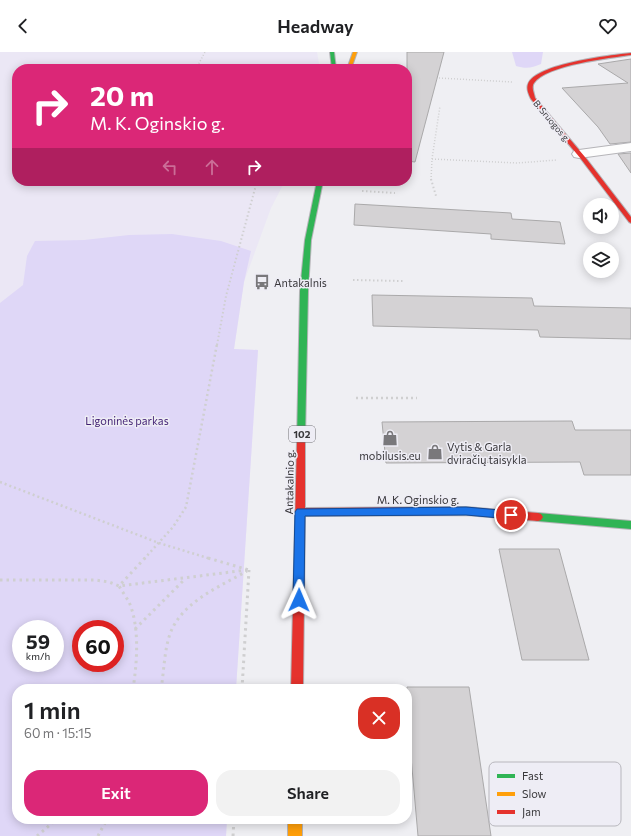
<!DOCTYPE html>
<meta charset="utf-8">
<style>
:root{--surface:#fff;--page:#f2f2f2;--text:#202124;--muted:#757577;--accent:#db2777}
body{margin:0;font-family:Commissioner,sans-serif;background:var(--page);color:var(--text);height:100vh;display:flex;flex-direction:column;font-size:15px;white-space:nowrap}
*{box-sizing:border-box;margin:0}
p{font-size:13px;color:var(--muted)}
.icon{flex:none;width:22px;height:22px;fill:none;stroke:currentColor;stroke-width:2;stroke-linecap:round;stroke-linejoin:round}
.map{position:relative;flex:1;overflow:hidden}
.drawer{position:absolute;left:12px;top:632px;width:400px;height:140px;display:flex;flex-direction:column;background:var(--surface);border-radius:16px;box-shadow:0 2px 10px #0003}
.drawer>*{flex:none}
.guide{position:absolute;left:12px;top:12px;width:400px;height:122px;border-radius:16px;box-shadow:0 2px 10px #0003;background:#db2777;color:#fff;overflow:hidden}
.buttons{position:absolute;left:583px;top:146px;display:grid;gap:8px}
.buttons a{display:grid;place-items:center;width:36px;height:36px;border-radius:50%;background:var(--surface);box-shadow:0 2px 10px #0003;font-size:20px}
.speed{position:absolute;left:12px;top:568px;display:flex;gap:8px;font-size:20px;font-weight:700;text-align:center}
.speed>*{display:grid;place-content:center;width:52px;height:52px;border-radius:50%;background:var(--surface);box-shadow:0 2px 10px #0003;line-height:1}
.speed small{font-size:10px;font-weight:400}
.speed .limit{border:6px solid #d22;background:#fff;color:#111}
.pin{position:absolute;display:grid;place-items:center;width:34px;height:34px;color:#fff;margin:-17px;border:2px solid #fff;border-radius:50%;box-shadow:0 1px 4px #0007}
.me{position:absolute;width:44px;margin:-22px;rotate:1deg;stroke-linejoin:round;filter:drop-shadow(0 0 3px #0008)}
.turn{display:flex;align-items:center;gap:14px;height:84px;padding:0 12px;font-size:18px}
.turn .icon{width:52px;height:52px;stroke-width:2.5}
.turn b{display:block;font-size:28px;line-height:34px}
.lanes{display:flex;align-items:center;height:38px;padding:0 12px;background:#0003;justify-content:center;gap:20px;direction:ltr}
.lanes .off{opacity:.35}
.round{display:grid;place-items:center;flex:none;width:42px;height:42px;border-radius:16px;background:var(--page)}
.headline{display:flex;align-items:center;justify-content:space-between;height:68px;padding:0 12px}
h1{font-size:24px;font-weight:600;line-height:30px}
.action{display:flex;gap:8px;margin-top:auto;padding:8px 12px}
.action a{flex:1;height:46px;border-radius:16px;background:var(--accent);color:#fff;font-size:16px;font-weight:600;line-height:46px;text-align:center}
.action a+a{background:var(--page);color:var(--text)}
header{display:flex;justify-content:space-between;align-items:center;height:52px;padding:0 12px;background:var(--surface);font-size:18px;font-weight:600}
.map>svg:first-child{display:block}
.medical{fill:#ebe7f5;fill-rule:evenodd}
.green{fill:#dfd7f7;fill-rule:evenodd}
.building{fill:#d4d2d4;stroke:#aaa9aa}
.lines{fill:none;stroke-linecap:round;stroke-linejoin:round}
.street-casing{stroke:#b5b4b8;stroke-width:2}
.fast-casing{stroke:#b5b4b8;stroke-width:2}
.slow-casing{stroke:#b5b4b8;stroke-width:2}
.jam-casing{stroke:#b5b4b8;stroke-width:2}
.path-far3{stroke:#cfcfd0;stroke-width:1.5;stroke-dasharray:1 2;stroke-linecap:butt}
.path-far2{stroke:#cfcfd0;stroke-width:2;stroke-dasharray:1.5 2.5;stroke-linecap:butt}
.path-far1{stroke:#cfcfd0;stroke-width:2.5;stroke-dasharray:2 3;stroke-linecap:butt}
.path{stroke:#cfcfd0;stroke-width:3;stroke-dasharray:2.5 4;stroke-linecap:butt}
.street{fill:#fdfdfd;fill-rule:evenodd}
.fast{fill:#30b455;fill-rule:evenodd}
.slow{fill:#ff9f0a;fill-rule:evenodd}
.jam{fill:#e5322d;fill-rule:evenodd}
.route{fill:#1a73e8;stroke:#114b97}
.labels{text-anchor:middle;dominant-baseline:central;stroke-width:3;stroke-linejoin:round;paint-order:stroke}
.far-street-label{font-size:9px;fill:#39383b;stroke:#eeedf5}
.shield{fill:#eeedf5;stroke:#6f6e73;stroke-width:1}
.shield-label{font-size:10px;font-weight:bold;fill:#39383b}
.poi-label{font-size:11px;fill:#39383b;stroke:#eeedf5;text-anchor:start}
.park-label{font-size:11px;fill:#401f72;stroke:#eeedf5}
.street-label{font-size:11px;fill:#39383b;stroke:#eeedf5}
.key{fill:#eeedf5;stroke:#b8b7bd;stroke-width:1}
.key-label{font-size:11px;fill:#39383b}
</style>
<header><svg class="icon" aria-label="back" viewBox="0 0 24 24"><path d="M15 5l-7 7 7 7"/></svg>Headway<svg class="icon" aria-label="heart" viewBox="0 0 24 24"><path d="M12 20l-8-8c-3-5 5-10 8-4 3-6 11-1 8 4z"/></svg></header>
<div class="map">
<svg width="631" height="784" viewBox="0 0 631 784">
<rect width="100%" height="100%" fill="#efeff3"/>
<path class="medical" d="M0,0H317L320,17H17V129H285L271,156L244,230L234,297L258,298L236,637H17V767H227L226,784H0ZM21,577H55V611H21ZM81,577H115V611H81Z"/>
<g class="green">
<path d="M512,0H543L541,12C532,16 526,17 516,14Z"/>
<path d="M172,182L221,189L251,199L244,230L234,297L258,298L236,637H17V767H227L226,784H0V251L23,233L27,204L35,189L84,188L129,183ZM21,577H55V611H21ZM81,577H115V611H81Z"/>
</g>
<g class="building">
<path d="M407,0H444L415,110L407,109Z"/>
<path d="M631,7V90L610,92L598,75L562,36L628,31L598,12Z"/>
<path d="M631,101V121L618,102Z"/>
<path d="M355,152L511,161L512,167L560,170L565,192L491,187V182L354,173Z"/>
<path d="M372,243L532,246L534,254L631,256V287L540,285L538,278L373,274Z"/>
<path d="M572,369L575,378H631V423H584L580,410L386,411L382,370Z"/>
<path d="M499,497H559L589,608H522Z"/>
<path d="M407,635H469L491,784H418L407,659Z"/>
</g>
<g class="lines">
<defs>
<path id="street" d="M631,91V99L579,106L574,105L572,102L574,99L579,98Z"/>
<g id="fast">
<path d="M330,0H334L336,17H332Z"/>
<path d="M317,129H323L311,188L308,239L305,388L301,391L297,388L300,239L305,188Z"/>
<path d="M538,461L631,469V477L538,469L535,468L533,465L535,462Z"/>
</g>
<g id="slow">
<path d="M353,0H357L351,17H347Z"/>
<rect x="288" y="767" width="14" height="17"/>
</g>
<g id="jam">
<path d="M631,1V3C610,6 546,13 534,31C531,35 534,41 535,46L585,105L631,165V171L629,170L581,107L531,47C529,43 526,37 528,32C535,12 611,3 631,1Z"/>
<path d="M301,385L305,388V456L466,455L538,461L541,462L543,465L541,468L538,469L466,463L305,464L303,637H291L297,388Z"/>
</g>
</defs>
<use href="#street" class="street-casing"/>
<use href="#fast" class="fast-casing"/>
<use href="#slow" class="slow-casing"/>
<use href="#jam" class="jam-casing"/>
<g class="path-far3">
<path d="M196,17L205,0"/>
<path d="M439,26L512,30"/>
<path d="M432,107L517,111L557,108"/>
<path d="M431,128L432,107L440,54"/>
</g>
<g class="path-far2">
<path d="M431,127L436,144"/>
<path d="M362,139L395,141"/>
<path d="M353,228L403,229"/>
<path d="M217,293L226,244L257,129"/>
</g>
<g class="path-far1">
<path d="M356,346H417"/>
<path d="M0,430L159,491L211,507"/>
<path d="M144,507L173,475L186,455L217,292"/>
</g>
<g class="path">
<path d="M208,506L249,518"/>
<path d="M0,528H95L109,530L119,534L145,506"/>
<path d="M135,577L185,527"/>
<path d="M133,637C137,611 140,575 129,550C126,545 122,539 119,534L247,518"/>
<path d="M161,637C164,620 164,602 169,585C179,551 219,535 247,519"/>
<path d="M242,637L249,518"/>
<path d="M37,784L57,767"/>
<path d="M98,784L107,767"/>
<path d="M233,784L234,767"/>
</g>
<use href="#street" class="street"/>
<use href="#fast" class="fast"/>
<use href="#slow" class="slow"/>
<use href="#jam" class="jam"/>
</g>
<path class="route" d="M466,455L511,459L514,460L516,463L514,466L511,467L466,463L305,464L304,548L303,552L299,553L295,552L293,548L295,460L297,457Z"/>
<defs>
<symbol id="bus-bare" viewBox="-9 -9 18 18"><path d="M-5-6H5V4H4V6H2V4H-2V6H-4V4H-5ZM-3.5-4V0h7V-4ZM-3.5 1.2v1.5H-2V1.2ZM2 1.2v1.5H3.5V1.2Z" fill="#79787b" stroke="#eeedf5" stroke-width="2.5" paint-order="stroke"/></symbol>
<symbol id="shop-bare" viewBox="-9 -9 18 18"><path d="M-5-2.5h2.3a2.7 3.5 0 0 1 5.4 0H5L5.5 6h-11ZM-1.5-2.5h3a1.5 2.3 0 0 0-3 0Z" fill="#79787b" stroke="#eeedf5" stroke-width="2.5" paint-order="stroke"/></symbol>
</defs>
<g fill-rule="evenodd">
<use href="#bus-bare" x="251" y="219" width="22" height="22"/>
<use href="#shop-bare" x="379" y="375" width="22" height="22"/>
<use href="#shop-bare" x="424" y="389" width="22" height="22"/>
</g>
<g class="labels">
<g class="far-street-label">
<text transform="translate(552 69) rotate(50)">B. Sruogos g.</text>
</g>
<rect class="shield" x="289" y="374" width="26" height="16" rx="3"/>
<g class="shield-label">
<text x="302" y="382">102</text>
</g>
<g class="poi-label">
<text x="274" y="230">Antakalnis</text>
<text x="447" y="394">Vytis &amp; Garla<tspan x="447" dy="13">dviračių taisykla</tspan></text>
<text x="390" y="403" text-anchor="middle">mobilusis.eu</text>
</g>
<g class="park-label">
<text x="127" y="368">Ligoninės parkas</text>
</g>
<g class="street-label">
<text transform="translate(289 430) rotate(-89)">Antakalnio g.</text>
<text x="418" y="447">M. K. Oginskio g.</text>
</g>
</g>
<rect x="489" y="710" width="132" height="64" rx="6" class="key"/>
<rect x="497" y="722" width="18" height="4" fill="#30b455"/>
<rect x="497" y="740" width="18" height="4" fill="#ff9f0a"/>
<rect x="497" y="758" width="18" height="4" fill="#e5322d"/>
<g class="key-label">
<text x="522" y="728">Fast</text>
<text x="522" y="746">Slow</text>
<text x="522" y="764">Jam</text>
</g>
</svg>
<div class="buttons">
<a><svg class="icon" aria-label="sound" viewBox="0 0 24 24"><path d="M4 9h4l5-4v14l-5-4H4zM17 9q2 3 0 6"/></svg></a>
<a><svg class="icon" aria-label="layers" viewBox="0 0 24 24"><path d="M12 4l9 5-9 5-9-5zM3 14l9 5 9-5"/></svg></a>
</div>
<div class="speed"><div>59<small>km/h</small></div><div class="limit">60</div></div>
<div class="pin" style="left:511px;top:463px;background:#d93025"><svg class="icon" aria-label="arrive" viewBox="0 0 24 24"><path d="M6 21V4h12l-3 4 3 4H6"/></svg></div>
<svg class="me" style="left:299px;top:548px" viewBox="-20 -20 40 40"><path d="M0-17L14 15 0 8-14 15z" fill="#1a73e8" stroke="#fff" stroke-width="4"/></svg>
<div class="guide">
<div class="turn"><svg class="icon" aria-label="right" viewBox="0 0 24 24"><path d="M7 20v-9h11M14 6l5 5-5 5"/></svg><div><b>20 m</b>M. K. Oginskio g.</div></div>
<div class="lanes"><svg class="icon off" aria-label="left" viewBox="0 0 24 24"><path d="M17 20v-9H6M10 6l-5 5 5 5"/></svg><svg class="icon off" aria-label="ahead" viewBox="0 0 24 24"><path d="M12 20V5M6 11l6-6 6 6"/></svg><svg class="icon" aria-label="right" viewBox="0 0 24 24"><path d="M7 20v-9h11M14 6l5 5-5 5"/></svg></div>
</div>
<section class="drawer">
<div class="headline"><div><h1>1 min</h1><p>60 m · 15:15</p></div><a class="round" style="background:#d93025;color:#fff"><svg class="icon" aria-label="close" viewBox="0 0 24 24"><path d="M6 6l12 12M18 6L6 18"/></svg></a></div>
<div class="action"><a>Exit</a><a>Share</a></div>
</section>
</div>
